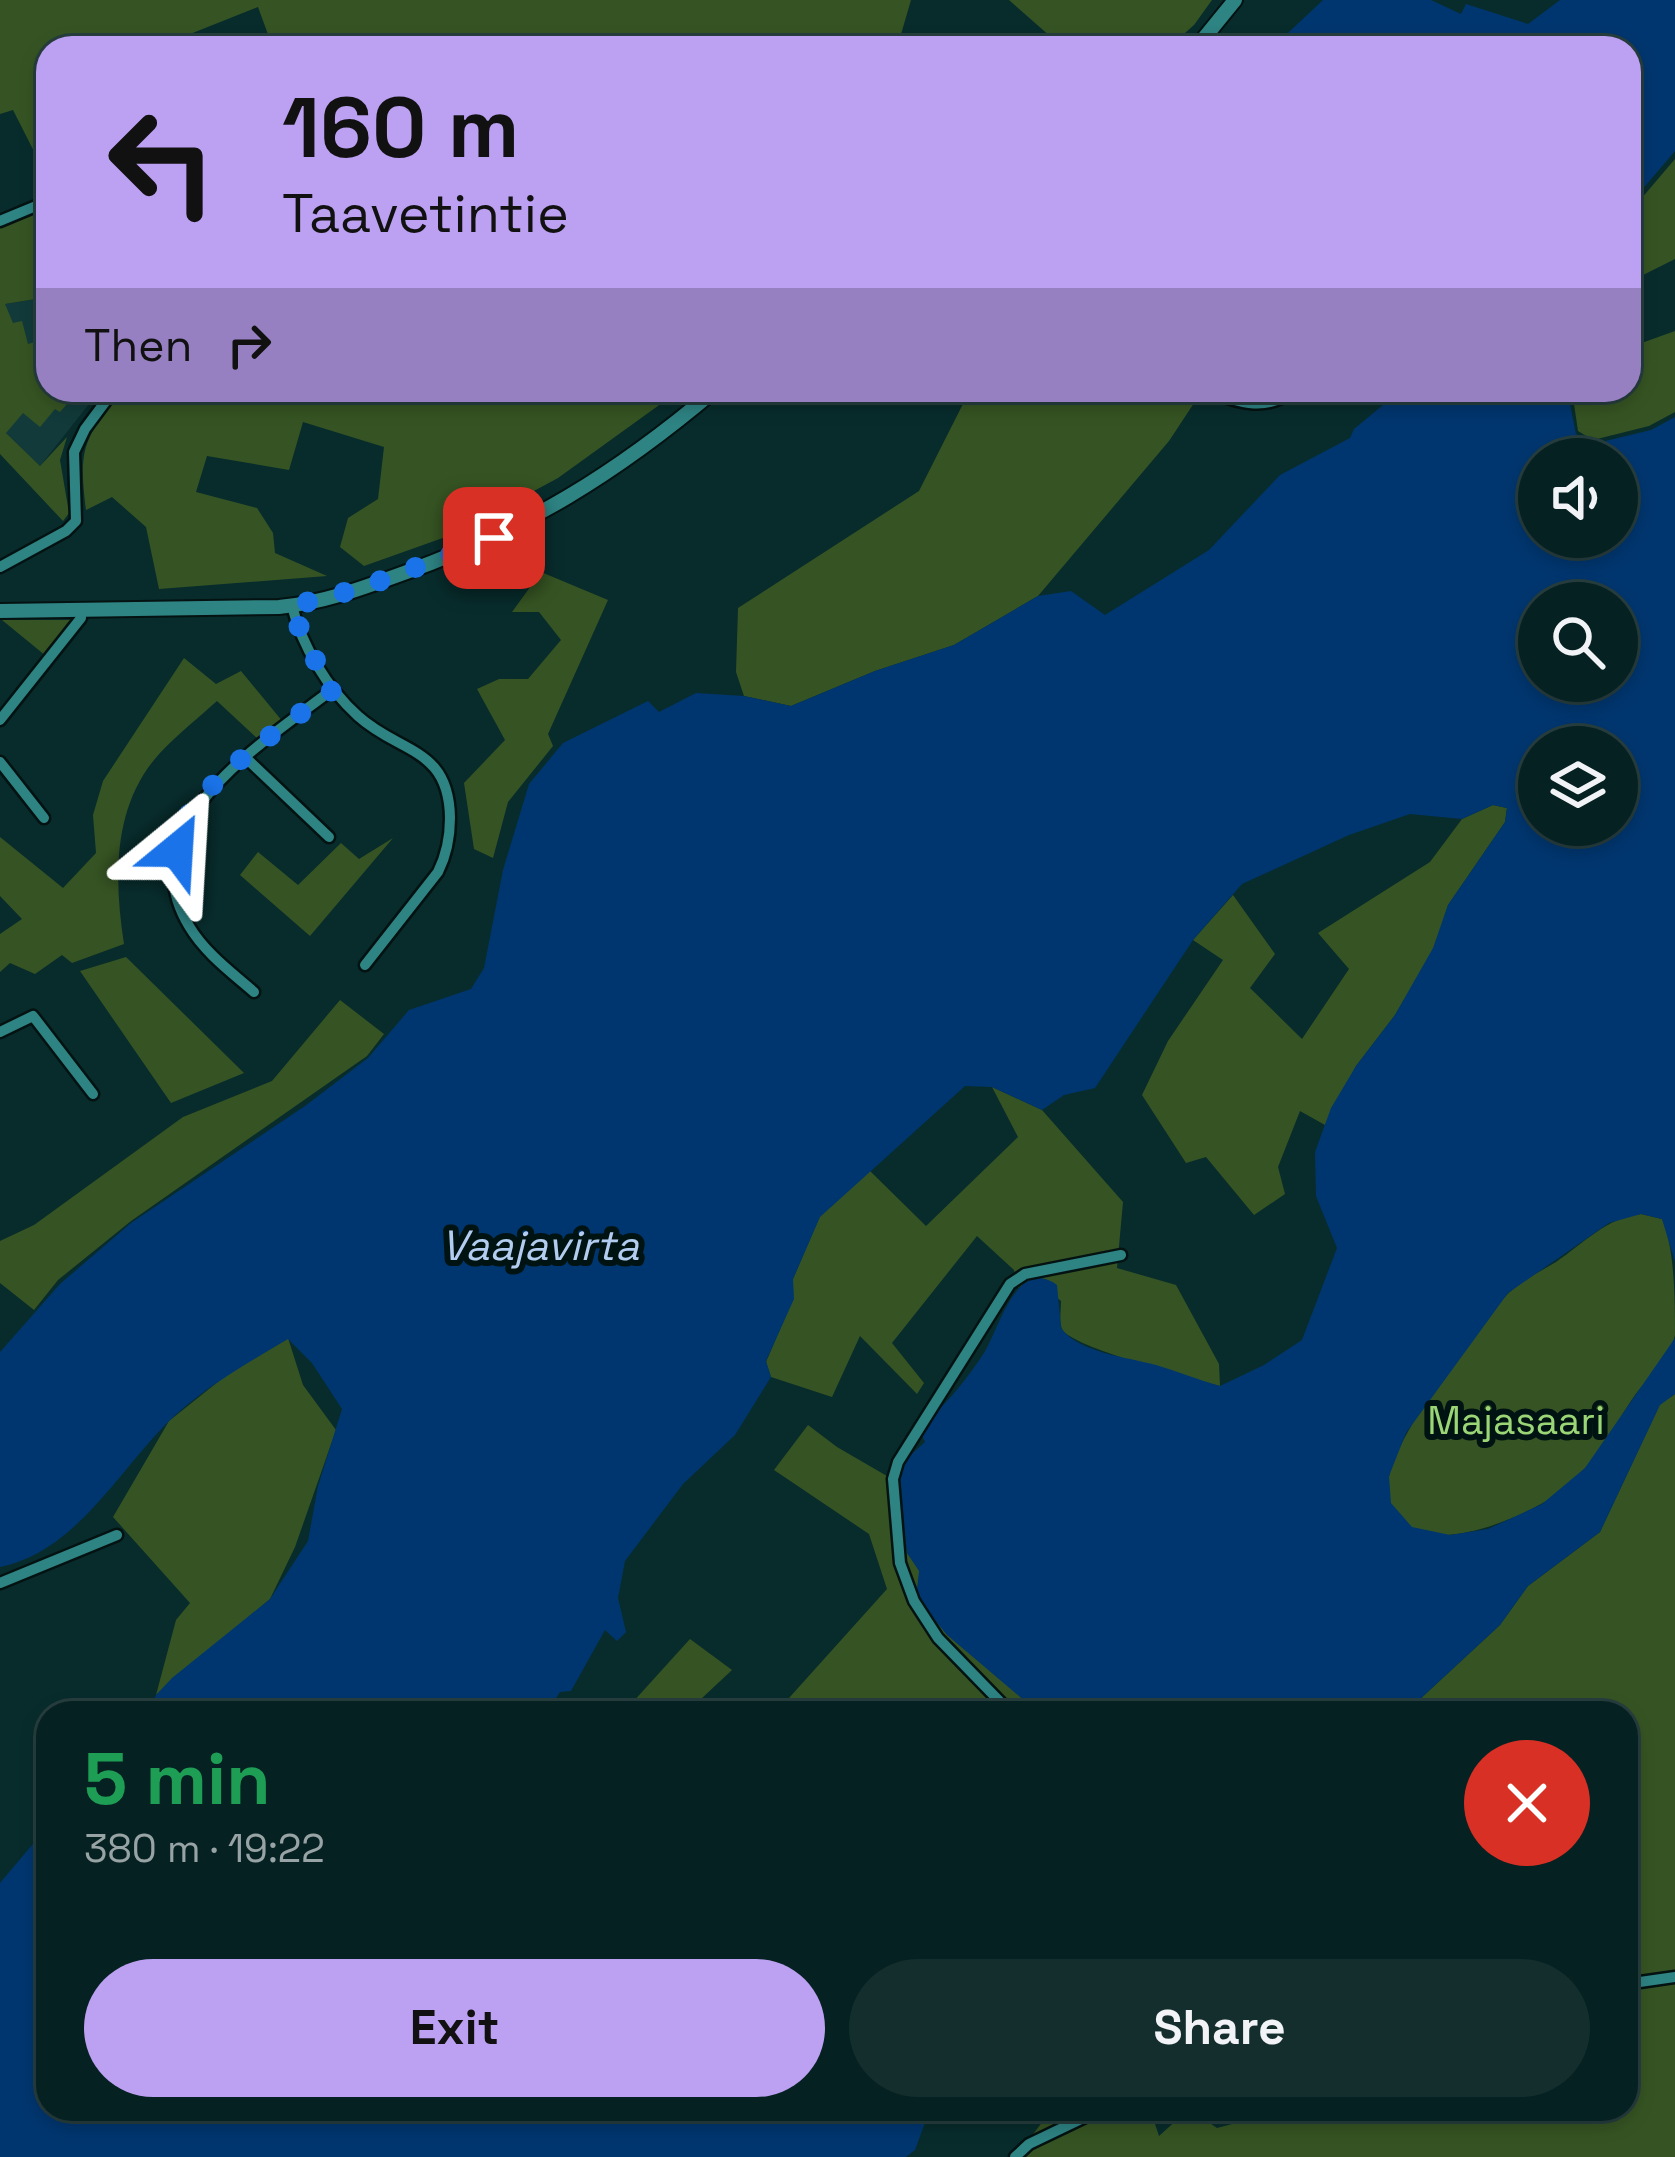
<!DOCTYPE html>
<meta charset="utf-8">
<style>
:root{--surface:#062121;--page:#142e2e;--text:#f1f3f6;--muted:#98a3a5;--line:#273e3f;--accent:#bca0f2}
body{margin:0;font-family:"Space Grotesk",sans-serif;background:var(--page);color:var(--text);height:100vh;display:flex;flex-direction:column;font-size:45px;white-space:nowrap}
*{box-sizing:border-box;margin:0}
p{font-size:39px;color:var(--muted)}
.icon{flex:none;width:66px;height:66px;fill:none;stroke:currentColor;stroke-width:2;stroke-linecap:round;stroke-linejoin:round}
.map{position:relative;flex:1;overflow:hidden}
.details{position:absolute;left:36px;top:1701px;width:1602px;height:420px;display:flex;flex-direction:column;background:var(--surface);border-radius:36px;box-shadow:0 6px 18px #0003,0 0 0 3px var(--line)}
.details>*{flex:none}
.guide{position:absolute;left:36px;top:36px;width:1605px;height:366px;border-radius:36px;box-shadow:0 6px 18px #0003,0 0 0 3px var(--line);background:#bca0f2;color:#111;overflow:hidden}
.tools{position:absolute;left:1518px;top:438px;display:grid;gap:24px}
.tools a{display:grid;place-items:center;width:120px;height:120px;border-radius:50%;background:var(--surface);box-shadow:0 6px 18px #0003,0 0 0 3px var(--line);font-size:60px}
.pin{position:absolute;display:grid;place-items:center;width:102px;height:102px;color:#fff;margin:-51px;border-radius:24px;box-shadow:0 6px 18px #0006}
.me{position:absolute;width:132px;margin:-66px;rotate:27deg;stroke-linejoin:round;filter:drop-shadow(0 0 9px #0008)}
.turn{display:flex;align-items:center;gap:42px;height:252px;padding:0 48px;font-size:54px}
.turn .icon{width:156px;height:156px;stroke-width:2.5}
.turn b{display:block;font-size:84px;line-height:102px}
.then{display:flex;align-items:center;height:114px;padding:0 48px;background:#0003;gap:24px;font-size:45px}
.round{display:grid;place-items:center;flex:none;width:126px;height:126px;border-radius:63px;background:var(--page)}
.head{display:flex;align-items:center;justify-content:space-between;height:204px;padding:0 48px}
h1{font-size:72px;font-weight:600;line-height:90px;color:#1e9e55}
.cta{display:flex;gap:24px;margin-top:auto;padding:24px 48px}
.cta a{flex:1;height:138px;border-radius:72px;background:var(--accent);color:#111;font-size:48px;font-weight:600;line-height:138px;text-align:center}
.cta a+a{background:var(--page);color:var(--text)}
.map>svg:first-child{display:block}
.built{fill:#123a3a}
.green{fill:#365423}
.water{fill:#00366f;fill-rule:evenodd}
.lines{fill:none;stroke-linecap:round;stroke-linejoin:round}
.minor-casing{stroke:#051212;stroke-width:15}
.tertiary-casing{stroke:#051212;stroke-width:18}
.minor{stroke:#2e8383;stroke-width:10}
.tertiary{stroke:#2e8383;stroke-width:14}
.route{stroke:#1a73e8;stroke-width:21;stroke-dasharray:0 37.8}
.labels{text-anchor:middle;dominant-baseline:central;stroke-width:12;stroke-linejoin:round;paint-order:stroke}
.park-label{font-size:39px;fill:#9bd676;stroke:#001313}
.water-label{font-size:42px;font-style:italic;fill:#b2cdf0;stroke:#001313}
</style>
<div class="map">
<svg width="1675" height="2157" viewBox="0 0 1675 2157">
<rect width="100%" height="100%" fill="#082c2c"/>
<path class="built" d="M48,297V390H100L40,466L0,427V305Z"/>
<g class="green">
<path d="M0,0H911L897,48H273L258,7L155,48H48V179L13,110L0,114Z"/>
<path d="M1009,0H1212L1194,25L1168,48H1040L1051,37Z"/>
<path d="M1675,159V259L1629,282V213Z"/>
<path d="M48,197V297L5,304L13,323L22,321L28,344L48,338V390H62L67,404L60,412L55,409L40,427L23,413L6,433L40,466L67,437L60,460L69,513L63,521L0,454V218Z"/>
<path d="M1629,294L1636,345L1675,331V412L1649,426L1593,440L1578,431L1572,390H1629Z"/>
<path d="M121,390H680L558,478L454,534L364,566L340,547L348,518L378,499L384,447L303,422L289,470L207,456L196,492L257,508L273,533L275,553L327,576L159,589L146,527L112,497L86,510C78,447 84,440 121,390Z"/>
<path d="M970,390H1190L1200,394L1169,441L1038,596L954,645L875,671L791,706L744,696L736,672L738,608L919,491Z"/>
<path d="M541,572L608,600L548,734L553,746L508,802L493,858L474,849L464,783L505,740L477,689L499,679H528L561,640L539,612H512Z"/>
<path d="M2,620H74L46,656Z"/>
<path d="M184,658L216,684L241,671L283,722L259,740L217,701C198,718 178,734 160,753C112,805 114,879 124,944L72,963L62,955L35,974L10,963L0,972V934L22,919L0,896V837L63,888L96,853L93,815L103,781Z"/>
<path d="M1493,805L1507,808L1505,822L1448,905L1434,948L1395,1015L1356,1066L1325,1125L1300,1111L1278,1167L1285,1194L1254,1215L1206,1157L1186,1163L1142,1095L1168,1041L1223,960L1193,940L1233,895L1275,954L1250,988L1302,1039L1349,969L1318,933L1430,862L1462,819Z"/>
<path d="M393,838L310,936L240,875L258,852L298,885L341,843L359,859Z"/>
<path d="M126,957L244,1073L171,1103L80,971Z"/>
<path d="M340,1000L384,1034L367,1056L131,1221L58,1280L34,1310L0,1283V1241L34,1225L183,1117L272,1081Z"/>
<path d="M992,1087L1042,1110L1123,1202L1117,1268L1176,1285L1219,1364L1220,1386C1195,1379 1070,1347 1062,1329C1059,1322 1061,1309 1061,1301L1034,1278L1018,1288L1014,1270L977,1236L892,1343L924,1383L917,1394L860,1336L832,1397L771,1377L766,1362L793,1299V1279L820,1216L869,1170L926,1226L1018,1137Z"/>
<path d="M1641,1214L1662,1219C1675,1248 1675,1303 1675,1335C1671,1355 1647,1379 1635,1395C1613,1427 1594,1465 1564,1489C1528,1518 1395,1576 1388,1490C1386,1453 1442,1377 1466,1349C1480,1333 1489,1313 1504,1298C1518,1282 1538,1273 1556,1262C1584,1243 1606,1218 1641,1214Z"/>
<path d="M288,1338L303,1385L336,1430L295,1547L270,1599L156,1695L176,1620L190,1603L113,1517L169,1421L229,1373Z"/>
<path d="M1675,1394V2157H1016L1052,2109H1150L1159,2136L1189,2109L1217,2128L1289,2109H1626V1713H1405L1500,1625L1528,1586L1600,1532L1660,1404Z"/>
<path d="M808,1425L837,1447L899,1483L907,1553L998,1676L1039,1713H959L949,1705L937,1713H810L789,1698L887,1589L869,1534L774,1470Z"/>
<path d="M690,1639L732,1670L686,1713H623Z"/>
</g>
<g class="water">
<path d="M1323,0H1431L1461,14L1466,4L1528,24L1560,0H1675V151L1629,205V48H1272Z"/>
<path d="M1401,390H1567L1576,434L1593,444L1651,430L1675,417V1262L1662,1219L1641,1214L1609,1223L1508,1293L1406,1433L1389,1476L1391,1503L1412,1527L1450,1535L1488,1529L1542,1504L1585,1468L1675,1338V1394L1660,1405L1600,1532L1528,1586L1500,1625L1405,1713H1039L947,1635L916,1597L919,1571L907,1553L899,1483L904,1461L925,1442L922,1435L929,1426L927,1420C949,1402 968,1377 984,1353C999,1329 1017,1255 1057,1285L1061,1328C1079,1353 1127,1357 1156,1365C1177,1371 1198,1380 1220,1386L1264,1365L1302,1340L1337,1248L1316,1196L1315,1152L1331,1108L1356,1066L1395,1015L1433,948L1448,905L1505,822L1507,808L1493,805L1462,819L1410,814L1349,835L1242,884L1193,940L1095,1088L1064,1095L1042,1110L992,1087L965,1086L820,1217L793,1279L794,1299L766,1361L771,1377L735,1435L683,1484L625,1561L618,1598L626,1632L617,1641L605,1630L571,1691L560,1692L555,1700L557,1713H148L156,1695L172,1678L270,1599L308,1541L318,1486L342,1409L312,1363L288,1339C246,1364 201,1389 166,1424C116,1475 74,1552 0,1567V1352L60,1284L131,1223L305,1106L368,1058L409,1010L471,989L484,968L503,870L529,784L563,743L648,701L659,712L696,693L744,696L791,706L875,671L954,645L1038,596L1071,591L1105,615L1209,550L1280,475L1350,438L1354,429ZM1539,459H1617V537H1539ZM1539,603H1617V681H1539ZM1539,747H1617V825H1539Z"/>
<path d="M48,1826V2109H930L915,2150L906,2157H0V1883Z"/>
</g>
<g class="lines">
<defs>
<g id="minor">
<path d="M0,221L48,201"/>
<path d="M1204,390C1234,401 1266,414 1293,390"/>
<path d="M0,567L66,531L76,521L74,452L85,429L114,390"/>
<path d="M292,606C302,646 327,688 358,716C400,754 449,747 450,818C450,838 447,854 438,872L365,965"/>
<path d="M0,720L81,618V612"/>
<path d="M246,758L329,837"/>
<path d="M0,762L44,818"/>
<path d="M254,992C231,972 205,953 189,926C127,824 266,741 333,689"/>
<path d="M0,1032L33,1016L93,1094"/>
<path d="M0,1583L117,1535"/>
<path d="M1011,1713L938,1638L914,1601L900,1563L893,1479L898,1462L1010,1284L1025,1274L1121,1255"/>
<path d="M1626,1984L1675,1977"/>
<path d="M1015,2157L1029,2144L1102,2109"/>
</g>
<g id="tertiary">
<path d="M1196,48L1235,0"/>
<path d="M0,611L279,607C323,603 363,588 404,573C525,530 617,473 715,390"/>
</g>
</defs>
<use href="#minor" class="minor-casing"/>
<use href="#tertiary" class="tertiary-casing"/>
<use href="#minor" class="minor"/>
<use href="#tertiary" class="tertiary"/>
</g>
<g class="lines">
<path class="route" d="M177,850C179,841 181,830 185,822C205,778 294,719 334,689L305,644L292,606L361,588L494,538"/>
</g>
<g class="labels">
<g class="park-label">
<text x="1516" y="1420">Majasaari</text>
</g>
<g class="water-label">
<text x="540" y="1245">Vaajavirta</text>
</g>
</g>
</svg>
<div class="tools">
<a><svg class="icon" aria-label="sound" viewBox="0 0 24 24"><path d="M4 9h4l5-4v14l-5-4H4zM17 9q2 3 0 6"/></svg></a>
<a><svg class="icon" aria-label="search" viewBox="0 0 24 24"><circle cx="10" cy="10" r="6"/><path d="M15 15l6 6"/></svg></a>
<a><svg class="icon" aria-label="layers" viewBox="0 0 24 24"><path d="M12 4l9 5-9 5-9-5zM3 14l9 5 9-5"/></svg></a>
</div>
<div class="pin" style="left:494px;top:538px;background:#d93025"><svg class="icon" aria-label="arrive" viewBox="0 0 24 24"><path d="M6 21V4h12l-3 4 3 4H6"/></svg></div>
<svg class="me" style="left:177px;top:850px" viewBox="-20 -20 40 40"><path d="M0-17L14 15 0 8-14 15z" fill="#1a73e8" stroke="#fff" stroke-width="4"/></svg>
<div class="guide">
<div class="turn"><svg class="icon" aria-label="left" viewBox="0 0 24 24"><path d="M17 20v-9H6M10 6l-5 5 5 5"/></svg><div><b>160 m</b>Taavetintie</div></div>
<div class="then">Then<svg class="icon" aria-label="right" viewBox="0 0 24 24"><path d="M7 20v-9h11M14 6l5 5-5 5"/></svg></div>
</div>
<section class="details">
<div class="head"><div><h1>5 min</h1><p>380 m · 19:22</p></div><a class="round" style="background:#d93025;color:#fff"><svg class="icon" aria-label="close" viewBox="0 0 24 24"><path d="M6 6l12 12M18 6L6 18"/></svg></a></div>
<div class="cta"><a>Exit</a><a>Share</a></div>
</section>
</div>
